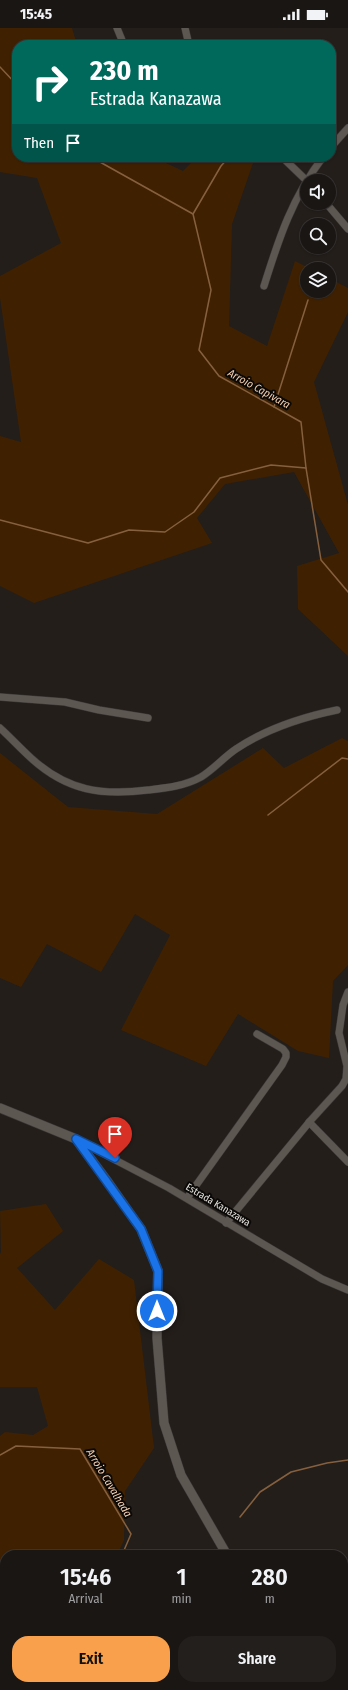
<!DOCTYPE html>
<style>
:root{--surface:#1a1614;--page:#231f1d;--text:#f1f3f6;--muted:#9f9fa0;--line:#383534;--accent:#f8a04b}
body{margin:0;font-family:"Fira Sans Condensed",sans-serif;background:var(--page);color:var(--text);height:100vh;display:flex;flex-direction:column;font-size:15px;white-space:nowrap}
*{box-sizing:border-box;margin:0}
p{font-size:13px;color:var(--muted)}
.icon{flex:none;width:22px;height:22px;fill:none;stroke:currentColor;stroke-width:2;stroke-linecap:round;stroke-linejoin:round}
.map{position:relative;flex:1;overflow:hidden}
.drawer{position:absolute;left:0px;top:1522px;width:348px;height:140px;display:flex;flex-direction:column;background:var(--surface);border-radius:16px 16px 0 0;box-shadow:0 1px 3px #0004,0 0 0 1px var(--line)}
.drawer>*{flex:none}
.guide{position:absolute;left:12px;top:12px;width:324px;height:122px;border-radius:16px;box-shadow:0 1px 3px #0004,0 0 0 1px var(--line);background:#00695c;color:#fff;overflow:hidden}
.fabs{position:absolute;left:300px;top:146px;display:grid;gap:8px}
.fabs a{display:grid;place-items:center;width:36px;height:36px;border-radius:50%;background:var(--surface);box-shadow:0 1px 3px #0004,0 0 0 1px var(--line);font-size:20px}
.pin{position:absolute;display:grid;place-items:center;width:34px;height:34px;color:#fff;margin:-41px -17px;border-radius:50% 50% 50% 0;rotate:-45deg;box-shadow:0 0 4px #0007}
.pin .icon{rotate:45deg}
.me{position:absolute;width:44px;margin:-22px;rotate:0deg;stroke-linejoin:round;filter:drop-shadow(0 0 3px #0008)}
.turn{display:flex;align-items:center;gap:14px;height:84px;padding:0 12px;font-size:18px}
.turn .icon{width:52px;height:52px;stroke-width:2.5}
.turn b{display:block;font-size:28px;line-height:34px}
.then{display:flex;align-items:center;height:38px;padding:0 12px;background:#0003;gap:8px;font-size:15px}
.eta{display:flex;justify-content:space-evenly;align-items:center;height:68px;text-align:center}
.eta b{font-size:24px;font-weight:600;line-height:28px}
.primary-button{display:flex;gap:8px;margin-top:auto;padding:8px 12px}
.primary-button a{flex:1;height:46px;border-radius:16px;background:var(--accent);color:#111;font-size:16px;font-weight:600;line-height:46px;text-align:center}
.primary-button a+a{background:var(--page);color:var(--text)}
.status{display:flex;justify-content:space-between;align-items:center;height:28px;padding:0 20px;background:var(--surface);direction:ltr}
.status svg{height:11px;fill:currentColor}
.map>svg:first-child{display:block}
.green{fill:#3f2102}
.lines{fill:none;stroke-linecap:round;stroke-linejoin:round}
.stream{stroke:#86603e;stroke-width:1.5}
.minor-casing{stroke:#3c3836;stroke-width:8}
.secondary-casing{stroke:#3c3836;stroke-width:10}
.minor{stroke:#5d5752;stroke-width:7}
.secondary{stroke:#5d5752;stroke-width:9}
.route-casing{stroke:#114b97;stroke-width:10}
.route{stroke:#1a73e8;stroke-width:7}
.labels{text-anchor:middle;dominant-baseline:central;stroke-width:4;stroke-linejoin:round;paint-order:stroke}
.street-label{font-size:10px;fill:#e7e4e1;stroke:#0b0907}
.water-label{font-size:11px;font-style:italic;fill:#f7d1b1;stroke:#0b0907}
</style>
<div class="status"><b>15:45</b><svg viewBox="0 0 49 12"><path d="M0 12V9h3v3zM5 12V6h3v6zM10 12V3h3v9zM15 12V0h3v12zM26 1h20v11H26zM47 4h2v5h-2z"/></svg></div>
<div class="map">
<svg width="348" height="1662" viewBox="0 0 348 1662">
<rect width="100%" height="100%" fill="#231e1a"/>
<g class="green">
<path d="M0,0H72L77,17H17V129H153L183,143L197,129H255L232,196L229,298L267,318L295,233L311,241H307V263H329V250L348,260V284L314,354L348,477V628L298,581L297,538L339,525L294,444L225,456L197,490L212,515L34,575L0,558V408L21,414L0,270V248L61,215L37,150L0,144Z"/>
<path d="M342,710L348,713V937L333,953L329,1030L298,1023L238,986L206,1038L121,1002L170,907L135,886L101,944L47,916L21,959L0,950V725L68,779L157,786L263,720L284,740Z"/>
<path d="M46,1176L63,1203L17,1240L55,1282L99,1231L134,1252L154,1420L125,1463L124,1512L117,1527H5V1580L0,1581V1408L5,1404L33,1407L48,1398L37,1359H0V1226L1,1224L0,1183Z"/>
<path d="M71,1657H257L261,1662H68Z"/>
</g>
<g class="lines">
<g class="stream">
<path d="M0,39L17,57"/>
<path d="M91,129L193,186L211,262L199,322L219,348L301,394L306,440L321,532L348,564"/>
<path d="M193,186L221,138L229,129"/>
<path d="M274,379L308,272"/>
<path d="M0,492L88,515L129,502L165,504L194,484L220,450L271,437L306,440"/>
<path d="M268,787L342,730L348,731"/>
<path d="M0,1427L16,1418L80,1421L131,1506L122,1527"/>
<path d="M240,1489L260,1464L291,1444L327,1435L348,1432"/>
<path d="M248,1657L254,1662"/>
</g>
<defs>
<g id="minor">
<path d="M117,0L124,17"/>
<path d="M185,0L189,17"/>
<path d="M331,119L348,100"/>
<path d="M282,129L307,153"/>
<path d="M326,175L348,201"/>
<path d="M264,258C279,210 292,170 323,129"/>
<path d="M0,669L65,674L99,682L148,690"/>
<path d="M0,700C11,710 20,720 31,730C67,763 102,768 148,762C166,760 185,758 201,749C214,741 224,729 236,721C266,701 303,689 337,682"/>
<path d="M309,1094L348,1134"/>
<path d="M77,1112L169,1160L322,1251L348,1262"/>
<path d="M187,1170L282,1037L286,1029V1025L283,1021L257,1006"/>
<path d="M226,1195L311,1092L342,1058L346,1051L347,1038L339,1005L343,977L348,964"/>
<path d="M0,1637L5,1628"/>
</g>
<g id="secondary">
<path d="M0,1080L76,1111L108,1154L141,1201L158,1243L157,1310L164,1395L181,1447L227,1527"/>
<path d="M292,1657L293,1662"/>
</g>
</defs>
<use href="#minor" class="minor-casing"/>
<use href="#secondary" class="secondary-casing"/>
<use href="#minor" class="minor"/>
<use href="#secondary" class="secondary"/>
</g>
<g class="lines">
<defs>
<path id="route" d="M115,1130L76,1111L141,1201L158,1243L157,1283"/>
</defs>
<use href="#route" class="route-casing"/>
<use href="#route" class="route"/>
</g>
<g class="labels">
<g class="street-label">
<text transform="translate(218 1177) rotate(31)">Estrada Kanazawa</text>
</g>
<g class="water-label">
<text transform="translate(259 361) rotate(29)">Arroio Capivara</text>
<text transform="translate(109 1455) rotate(59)">Arroio Cavalhada</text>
</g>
</g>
</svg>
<div class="fabs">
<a><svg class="icon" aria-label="sound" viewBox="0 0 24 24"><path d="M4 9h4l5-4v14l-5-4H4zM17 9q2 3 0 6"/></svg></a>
<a><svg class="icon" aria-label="search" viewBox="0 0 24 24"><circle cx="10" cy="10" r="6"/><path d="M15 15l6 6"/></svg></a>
<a><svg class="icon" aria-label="layers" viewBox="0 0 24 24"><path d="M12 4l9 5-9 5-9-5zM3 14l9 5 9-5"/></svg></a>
</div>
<div class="pin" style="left:115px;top:1130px;background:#d93025"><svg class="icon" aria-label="arrive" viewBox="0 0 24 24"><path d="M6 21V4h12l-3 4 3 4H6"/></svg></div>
<svg class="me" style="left:157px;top:1283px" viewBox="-20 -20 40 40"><circle r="17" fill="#1a73e8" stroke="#fff" stroke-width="3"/><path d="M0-11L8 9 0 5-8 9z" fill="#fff"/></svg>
<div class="guide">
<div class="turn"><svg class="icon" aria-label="right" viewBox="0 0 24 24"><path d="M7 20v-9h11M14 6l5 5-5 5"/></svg><div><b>230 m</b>Estrada Kanazawa</div></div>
<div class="then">Then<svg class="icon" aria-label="arrive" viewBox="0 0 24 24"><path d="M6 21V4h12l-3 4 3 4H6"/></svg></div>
</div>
<section class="drawer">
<div class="eta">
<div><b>15:46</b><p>Arrival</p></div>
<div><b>1</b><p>min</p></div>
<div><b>280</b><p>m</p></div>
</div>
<div class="primary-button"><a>Exit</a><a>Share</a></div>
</section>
</div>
